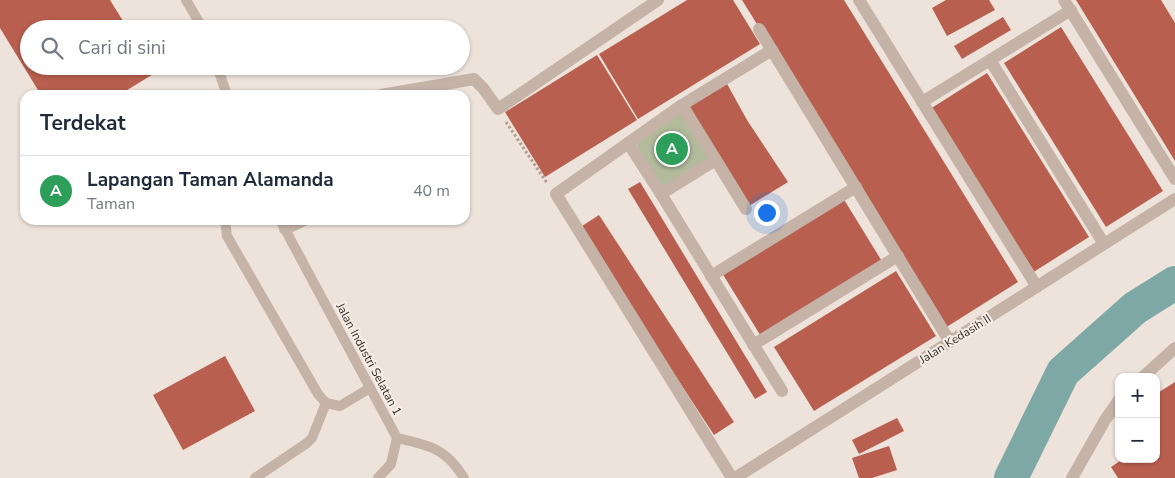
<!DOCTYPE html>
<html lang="id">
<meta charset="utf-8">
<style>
body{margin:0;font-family:"Nunito Sans",sans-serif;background:#f2f2f3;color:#1f2937}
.controls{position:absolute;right:15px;bottom:15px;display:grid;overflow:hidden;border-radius:10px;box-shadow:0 1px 4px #0004}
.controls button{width:45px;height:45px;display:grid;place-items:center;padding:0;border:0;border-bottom:1px solid #e0e1e3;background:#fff;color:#1f2937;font:25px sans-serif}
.you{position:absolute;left:766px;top:212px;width:18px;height:18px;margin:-12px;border:4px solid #fff;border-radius:50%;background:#1a73e8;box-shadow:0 0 0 8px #1a73e833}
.badge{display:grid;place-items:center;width:32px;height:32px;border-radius:50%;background:#d93025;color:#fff;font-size:16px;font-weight:700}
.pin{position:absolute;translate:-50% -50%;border:2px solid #fff;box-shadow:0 1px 5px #0006}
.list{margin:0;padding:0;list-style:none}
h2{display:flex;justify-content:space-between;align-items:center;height:65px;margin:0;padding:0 20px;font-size:21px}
h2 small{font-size:16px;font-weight:400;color:#747a83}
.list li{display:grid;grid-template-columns:32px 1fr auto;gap:15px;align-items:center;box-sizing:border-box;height:70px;padding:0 20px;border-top:1px solid #e0e1e3}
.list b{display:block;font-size:19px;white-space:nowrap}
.list p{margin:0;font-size:16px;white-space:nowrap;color:#747a83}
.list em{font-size:16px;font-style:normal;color:#747a83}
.icon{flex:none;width:28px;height:28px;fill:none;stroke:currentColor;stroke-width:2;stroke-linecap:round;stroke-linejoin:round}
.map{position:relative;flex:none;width:1175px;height:478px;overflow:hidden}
.search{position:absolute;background:#fff;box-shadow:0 1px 4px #0004;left:20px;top:20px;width:450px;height:55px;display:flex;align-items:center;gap:12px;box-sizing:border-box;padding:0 18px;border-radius:28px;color:#747a83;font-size:19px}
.panel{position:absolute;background:#fff;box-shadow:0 1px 4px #0004;left:20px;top:90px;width:450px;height:135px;border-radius:15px}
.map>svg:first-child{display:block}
</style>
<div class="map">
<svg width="1175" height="478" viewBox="0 0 1175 478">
<rect width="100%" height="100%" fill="#eee3db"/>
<path fill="#b4bb9c" d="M 681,109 L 711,159 L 662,189 L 633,139 Z"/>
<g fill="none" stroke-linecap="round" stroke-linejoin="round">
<path stroke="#7da8a6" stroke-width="34" d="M 1011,478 L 1063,372 L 1135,308 L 1175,283"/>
</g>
<g fill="#b85f4f">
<path d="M 0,0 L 110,0 L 128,29 L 29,29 L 29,66 L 151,66 L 155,73 L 119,95 L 41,95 L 0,28 Z"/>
<path d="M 687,0 L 733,0 L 760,44 L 638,119 L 599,54 Z"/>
<path d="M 742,0 L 844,0 L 1018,282 L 945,328 Z"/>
<path d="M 946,0 L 989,0 L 995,10 L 947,36 L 932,8 Z"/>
<path d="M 1076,0 L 1161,0 L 1175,23 L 1175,161 Z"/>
<path d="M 1003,17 L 1011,30 L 962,59 L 954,46 Z"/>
<path d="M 1061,27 L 1163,191 L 1106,227 L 1004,63 Z"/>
<path d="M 597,55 L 637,120 L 545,177 L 505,112 Z"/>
<path d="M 987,73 L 1089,237 L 1032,273 L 930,109 Z"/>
<path d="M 726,82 L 747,120 L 788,182 L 749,206 L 687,105 Z"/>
<path d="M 640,182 L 767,392 L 755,399 L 628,189 Z"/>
<path d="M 843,198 L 883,263 L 762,338 L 722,273 Z"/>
<path d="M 599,215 L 734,422 L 714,435 L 579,228 Z"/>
<path d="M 896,271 L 936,336 L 814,411 L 774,347 Z"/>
<path d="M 225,356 L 255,411 L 183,450 L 153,395 Z"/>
<path d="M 1175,382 L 1175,478 L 1118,478 L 1111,467 L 1123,459 L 1156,459 L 1156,394 Z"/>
<path d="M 897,418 L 904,431 L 859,454 L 852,440 Z"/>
<path d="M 889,446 L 897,470 L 872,478 L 859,478 L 852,458 Z"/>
</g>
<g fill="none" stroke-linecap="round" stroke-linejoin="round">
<path stroke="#b09d92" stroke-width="3" stroke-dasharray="2.5 2.5" stroke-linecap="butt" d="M 506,122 L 547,183"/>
<g stroke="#c5b3a8" stroke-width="10">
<path d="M 186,0 L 203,29"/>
<path d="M 217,66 L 227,95"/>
<path d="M 225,220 L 227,236 L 318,394 L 326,403 L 340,406 L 370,388"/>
<path d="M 280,220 L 397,438 C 429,445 446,448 464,478"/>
<path d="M 255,478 L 307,443 L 312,438 L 326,403"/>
<path d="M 378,478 L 391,464 L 397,438"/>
</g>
<g stroke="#c5b3a8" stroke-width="12">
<path d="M 859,0 L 1037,287"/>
<path d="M 1064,0 L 1175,179"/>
<path d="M 759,29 L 950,342"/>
<path d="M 990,60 L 1104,244"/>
<path d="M 381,95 L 474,79 L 483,88 L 498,109 L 658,0"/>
<path d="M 922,102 L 1071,10"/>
<path d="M 682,105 L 746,209"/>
<path d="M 628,143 L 661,194 L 782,391"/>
<path d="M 661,194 L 716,160"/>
<path d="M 285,229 L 304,220"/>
<path d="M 711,276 L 856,187"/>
<path d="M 753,345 L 898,256"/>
<path d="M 732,478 L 556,194 L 682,105 L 772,50"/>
<path d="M 735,478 L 1175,199"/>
</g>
<g stroke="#c5b3a8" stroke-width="12">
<path d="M 1143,377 L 1175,348"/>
<path d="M 1072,478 L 1105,420 L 1119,400"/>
</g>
</g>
<g text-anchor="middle" stroke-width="4" stroke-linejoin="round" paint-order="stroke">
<g font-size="12" fill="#332a27" stroke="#f7eee6">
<text transform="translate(955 339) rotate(-32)" y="4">Jalan Kedasih II</text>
<text transform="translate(369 359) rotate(62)" y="4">Jalan Industri Selatan 1</text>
</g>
</g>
</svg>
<div class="controls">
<button>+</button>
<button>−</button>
</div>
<div class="you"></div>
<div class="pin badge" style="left:672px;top:149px;background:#2e9e5b">A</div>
<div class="search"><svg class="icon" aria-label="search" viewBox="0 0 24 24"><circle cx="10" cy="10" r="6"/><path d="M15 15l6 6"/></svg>Cari di sini</div>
<section class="panel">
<h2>Terdekat<small></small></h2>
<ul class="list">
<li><span class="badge" style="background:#2e9e5b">A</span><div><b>Lapangan Taman Alamanda</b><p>Taman</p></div><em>40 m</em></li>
</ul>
</section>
</div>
